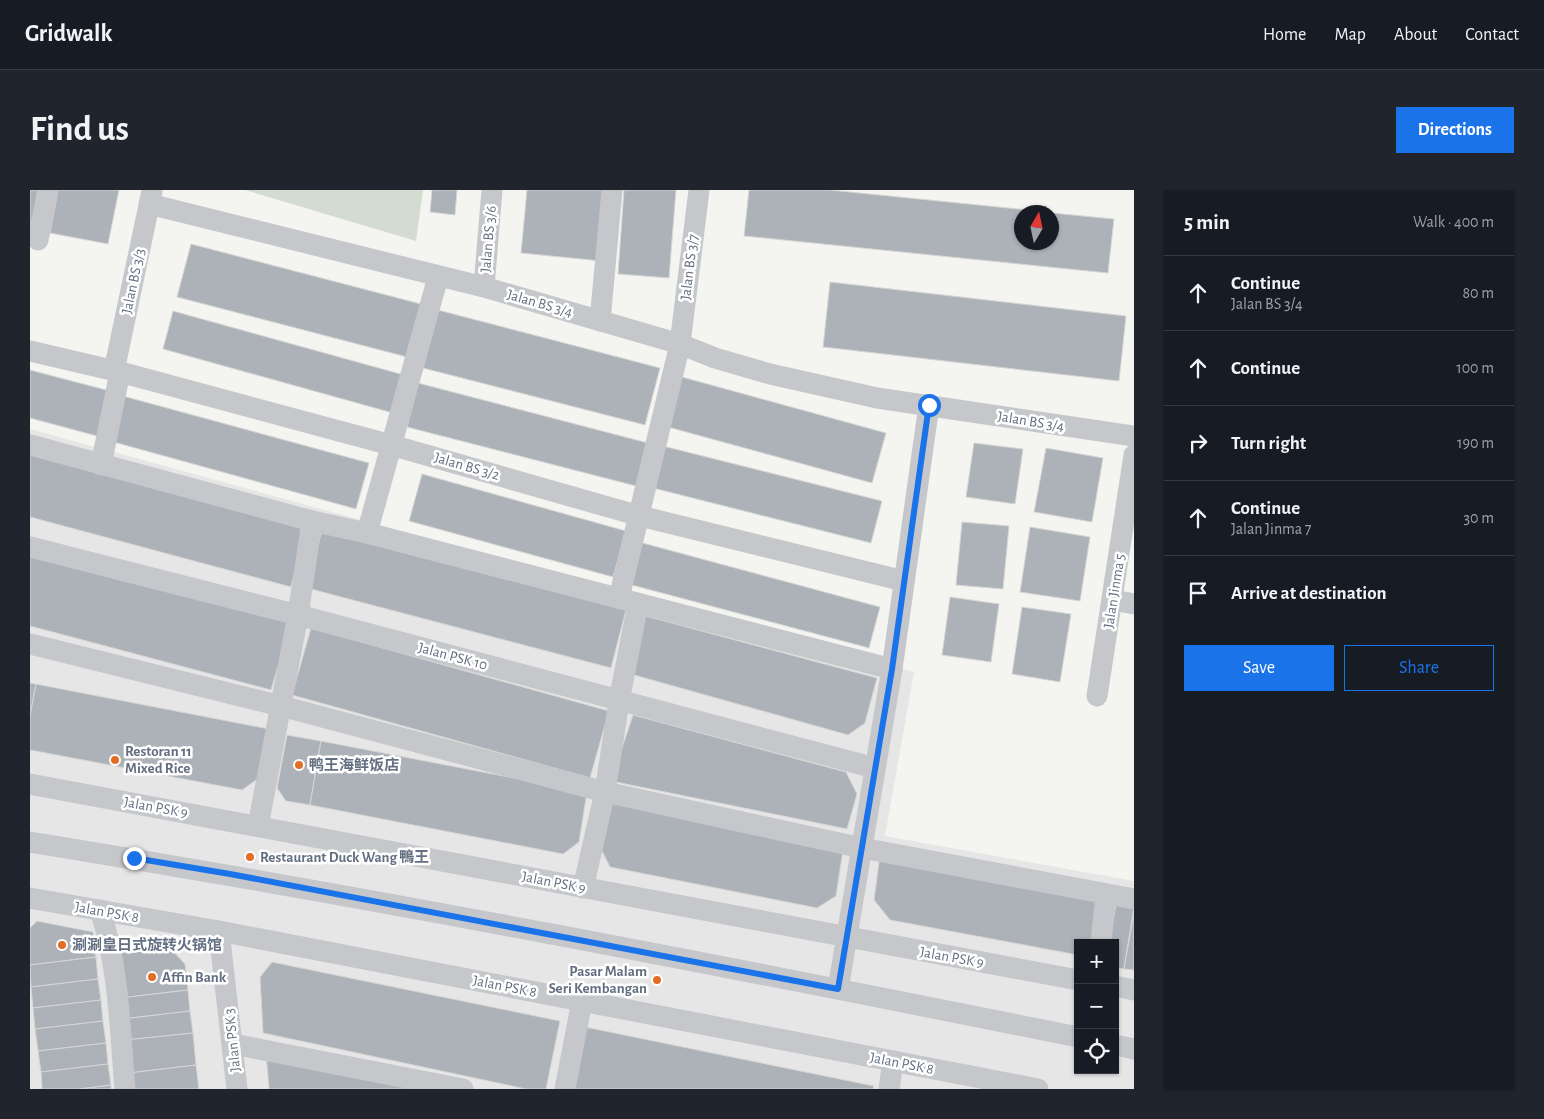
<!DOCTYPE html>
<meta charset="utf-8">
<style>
body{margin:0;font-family:"Alegreya Sans","Noto Sans SC",sans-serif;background:#20242c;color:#f1f3f6}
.controls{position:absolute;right:15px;bottom:15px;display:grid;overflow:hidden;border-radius:0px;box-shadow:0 1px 4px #0004}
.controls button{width:45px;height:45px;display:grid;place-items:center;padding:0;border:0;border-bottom:1px solid #363941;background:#171b24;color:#f1f3f6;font:25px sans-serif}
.compass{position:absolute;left:984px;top:15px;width:45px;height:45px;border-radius:50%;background:#171b24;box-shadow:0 1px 4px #0004;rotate:9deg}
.stop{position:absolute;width:15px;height:15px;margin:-11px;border:4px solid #1a73e8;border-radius:50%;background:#fff}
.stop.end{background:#1a73e8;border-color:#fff;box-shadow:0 1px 5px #0008}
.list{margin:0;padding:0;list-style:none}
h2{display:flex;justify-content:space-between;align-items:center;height:65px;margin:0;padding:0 20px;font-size:21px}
h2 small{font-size:16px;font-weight:400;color:#9ea1a6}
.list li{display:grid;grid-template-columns:32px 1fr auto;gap:15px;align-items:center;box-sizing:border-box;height:75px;padding:0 20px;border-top:1px solid #363941}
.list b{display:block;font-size:19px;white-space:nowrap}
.list p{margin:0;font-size:16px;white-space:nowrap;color:#9ea1a6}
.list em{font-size:16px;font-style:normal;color:#9ea1a6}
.actions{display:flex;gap:10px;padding:15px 20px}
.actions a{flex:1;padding:11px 0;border:1px solid #1a73e8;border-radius:0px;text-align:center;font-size:18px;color:#1a73e8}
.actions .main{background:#1a73e8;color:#fff}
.icon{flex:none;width:28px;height:28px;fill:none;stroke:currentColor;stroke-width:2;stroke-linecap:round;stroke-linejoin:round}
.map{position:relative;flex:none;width:1104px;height:899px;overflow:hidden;border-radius:0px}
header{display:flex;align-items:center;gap:30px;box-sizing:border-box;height:70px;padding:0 25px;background:#171b24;border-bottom:1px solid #363941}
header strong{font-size:24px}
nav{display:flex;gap:28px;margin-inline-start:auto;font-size:18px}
.intro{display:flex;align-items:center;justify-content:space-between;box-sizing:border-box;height:120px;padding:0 30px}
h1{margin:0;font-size:35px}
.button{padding:12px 22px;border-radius:0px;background:#1a73e8;color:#fff;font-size:18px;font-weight:700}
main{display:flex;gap:30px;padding:0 30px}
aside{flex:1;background:#171b24;border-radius:0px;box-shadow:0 1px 4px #0004}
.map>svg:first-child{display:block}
</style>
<header>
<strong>Gridwalk</strong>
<nav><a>Home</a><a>Map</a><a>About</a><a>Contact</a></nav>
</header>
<div class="intro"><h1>Find us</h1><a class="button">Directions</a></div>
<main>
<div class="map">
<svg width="1104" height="899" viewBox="0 0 1104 899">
<rect width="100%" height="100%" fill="#f4f5f1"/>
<path fill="#e5e6e5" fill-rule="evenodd" d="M 0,239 L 884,482 L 855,646 L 1104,691 L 1104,899 L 0,899 ZM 1048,753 L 1085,753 L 1085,880 L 1048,880 Z"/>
<path fill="#d4dcd2" d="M 215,0 L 393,0 L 386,51 Z"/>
<g fill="#adb2b9" stroke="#d6d6d4">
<path d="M 0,0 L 11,0 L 0,40 Z"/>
<path d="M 28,0 L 89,0 L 78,54 L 20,43 Z"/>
<path d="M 402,0 L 427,0 L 425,25 L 400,22 Z"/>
<path d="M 497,0 L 578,0 L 571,71 L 491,63 Z"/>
<path d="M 594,0 L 646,0 L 639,88 L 588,84 Z"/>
<path d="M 719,0 L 800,0 L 1018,22 L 992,22 L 992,52 L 1022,52 L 1022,23 L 1084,29 L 1078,83 L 714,46 Z"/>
<path d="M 161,54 L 391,114 L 377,167 L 147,107 Z"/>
<path d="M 800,92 L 1096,126 L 1089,191 L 793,157 Z"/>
<path d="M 408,120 L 630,178 L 615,235 L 393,178 Z"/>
<path d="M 143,121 L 374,185 L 363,223 L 133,159 Z"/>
<path d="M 0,180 L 80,201 L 67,246 L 0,228 Z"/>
<path d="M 652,187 L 856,243 L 842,293 L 638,237 Z"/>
<path d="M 388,193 L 618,253 L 606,296 L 377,237 Z"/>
<path d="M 93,206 L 339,273 L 326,319 L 80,251 Z"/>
<path d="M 944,253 L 993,259 L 985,314 L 936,307 Z"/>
<path d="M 633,256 L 852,311 L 841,353 L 623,298 Z"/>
<path d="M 1016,258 L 1073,268 L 1062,332 L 1004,322 Z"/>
<path d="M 0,260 L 276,334 L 261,397 L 0,327 Z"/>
<path d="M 392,284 L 596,341 L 583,387 L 379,331 Z"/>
<path d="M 932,332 L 979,336 L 973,399 L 926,395 Z"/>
<path d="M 1000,337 L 1060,347 L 1050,411 L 990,402 Z"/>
<path d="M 292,340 L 596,420 L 581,478 L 277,398 Z"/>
<path d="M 609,352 L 850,417 L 839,458 L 598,394 Z"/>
<path d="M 0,362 L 261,433 L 241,500 L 0,436 Z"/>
<path d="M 920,407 L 969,414 L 961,472 L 912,465 Z"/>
<path d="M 992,417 L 1041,424 L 1030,492 L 982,484 Z"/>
<path d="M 612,425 L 847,488 L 835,533 L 818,545 L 597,483 Z"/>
<path d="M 281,438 L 579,521 L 560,588 L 262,505 Z"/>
<path d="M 0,493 L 6,494 L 0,526 Z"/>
<path d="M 6,494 L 239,539 L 229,588 L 212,600 L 0,560 L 0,526 Z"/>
<path d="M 603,525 L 816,582 L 827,604 L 817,639 L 581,591 Z"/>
<path d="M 257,545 L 291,551 L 280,615 L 256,611 L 247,598 Z"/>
<path d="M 291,551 L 557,602 L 549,652 L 533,664 L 280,615 Z"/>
<path d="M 581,610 L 814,654 L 806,706 L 787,718 L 580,677 L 571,659 Z"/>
<path d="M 850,665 L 1070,706 L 1063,753 L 1048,753 L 1048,765 L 860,730 L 844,710 Z"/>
<path d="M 1086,714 L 1104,717 L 1094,779 L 1085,777 L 1085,753 L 1079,753 Z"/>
<path d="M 1104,722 L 1104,780 L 1094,779 Z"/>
<path d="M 7,731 L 63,742 L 66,767 L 0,775 L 0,738 Z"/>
<path d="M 83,746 L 139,757 L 155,774 L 158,800 L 90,808 Z"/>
<path d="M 66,767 L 68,789 L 1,797 L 0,775 Z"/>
<path d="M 242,772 L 530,831 L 516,899 L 496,899 L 233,843 L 230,787 Z"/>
<path d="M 68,789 L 71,810 L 3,818 L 1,797 Z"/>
<path d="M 158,800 L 160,821 L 93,829 L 90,808 Z"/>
<path d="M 71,810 L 73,831 L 5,839 L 3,818 Z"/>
<path d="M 160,821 L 163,843 L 95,850 L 93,829 Z"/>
<path d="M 73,831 L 76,853 L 8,861 L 5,839 Z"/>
<path d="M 555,837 L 844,896 L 843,899 L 543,899 Z"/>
<path d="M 163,843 L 166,875 L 99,883 L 95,850 Z"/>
<path d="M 76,853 L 78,874 L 11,882 L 8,861 Z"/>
<path d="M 236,863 L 406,899 L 239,899 Z"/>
<path d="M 78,874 L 81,895 L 50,899 L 12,899 L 11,882 Z"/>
<path d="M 166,875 L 169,899 L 101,899 L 99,883 Z"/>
<path d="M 81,895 L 81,899 L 50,899 Z"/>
</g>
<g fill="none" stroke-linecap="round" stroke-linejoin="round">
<g stroke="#c5c7cb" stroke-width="21">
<path d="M 119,14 L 454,97 L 650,154 L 685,168 L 740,184 L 847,208 L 1104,246"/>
<path d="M 8,50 L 18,0"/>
<path d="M 454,97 L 462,0"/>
<path d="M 570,131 L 582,0"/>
<path d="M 0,161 L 90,182 L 361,255 L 610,326 L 874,391"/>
<path d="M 84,181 L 122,1"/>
<path d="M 0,255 L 282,331 L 337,343 L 862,479"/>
<path d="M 71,275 L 90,182"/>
<path d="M 337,343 L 408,87"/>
<path d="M 0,357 L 268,425 L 845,578"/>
<path d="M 589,408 L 650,154 L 669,0"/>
<path d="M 1083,410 L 1104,414"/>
<path d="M 0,454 L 251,516 L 575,602 L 832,658 L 1104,709"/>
<path d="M 1067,506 L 1104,265"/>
<path d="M 0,594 L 1048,790"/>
<path d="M 228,636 L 268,425 L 282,331"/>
<path d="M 0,652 C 351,709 699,777 1048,847"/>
<path d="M 553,698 L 575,602 L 589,511 L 608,414"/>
<path d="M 0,708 L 189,741 L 1008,899"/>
<path d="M 70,720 C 89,777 90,840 95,899"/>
<path d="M 189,741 L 207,899"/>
<path d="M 1071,753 L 1076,704"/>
<path d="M 1085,796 L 1104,800"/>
<path d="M 808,799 L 862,479 L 899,215"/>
<path d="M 203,854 L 433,899"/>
<path d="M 1085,855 L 1104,859"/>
<path d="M 535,899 L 552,811"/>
<path d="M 859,899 L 863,871"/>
</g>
</g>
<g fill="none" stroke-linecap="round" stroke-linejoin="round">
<path stroke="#1a73e8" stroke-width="6" d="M 104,668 L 200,684 L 808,799 L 862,479 L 899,215"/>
</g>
<g fill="#e26d24" stroke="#fff" stroke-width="2">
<circle cx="85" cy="570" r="5"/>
<circle cx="269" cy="575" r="5"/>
<circle cx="220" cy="667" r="5"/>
<circle cx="32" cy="755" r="5"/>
<circle cx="122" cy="787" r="5"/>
<circle cx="627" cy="790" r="5"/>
</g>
<g text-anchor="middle" stroke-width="5" stroke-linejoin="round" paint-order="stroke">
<g font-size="15" fill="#647082" stroke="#fff">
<text transform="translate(458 49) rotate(-85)" y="5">Jalan BS 3/6</text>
<text transform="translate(659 77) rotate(-83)" y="5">Jalan BS 3/7</text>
<text transform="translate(103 91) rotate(-78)" y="5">Jalan BS 3/3</text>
<text transform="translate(510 113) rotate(16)" y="5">Jalan BS 3/4</text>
<text transform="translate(1001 231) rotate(9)" y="5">Jalan BS 3/4</text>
<text transform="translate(437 276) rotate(16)" y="5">Jalan BS 3/2</text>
<text transform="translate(1084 401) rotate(-81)" y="5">Jalan Jinma 5</text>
<text transform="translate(423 466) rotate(15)" y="5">Jalan PSK 10</text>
<text transform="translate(126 617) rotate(10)" y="5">Jalan PSK 9</text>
<text transform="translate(524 692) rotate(11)" y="5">Jalan PSK 9</text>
<text transform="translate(77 722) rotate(10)" y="5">Jalan PSK 8</text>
<text transform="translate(922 767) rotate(10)" y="5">Jalan PSK 9</text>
<text transform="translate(475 796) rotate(11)" y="5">Jalan PSK 8</text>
<text transform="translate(202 850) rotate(-96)" y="5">Jalan PSK 3</text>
<text transform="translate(872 873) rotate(11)" y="5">Jalan PSK 8</text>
</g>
<g font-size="15" font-weight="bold" fill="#647082" stroke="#fff" text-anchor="start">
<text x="95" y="566">Restoran 11<tspan x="95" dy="17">Mixed Rice</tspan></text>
<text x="279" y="580">鸭王海鲜饭店</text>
<text x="230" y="672">Restaurant Duck Wang 鴨王</text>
<text x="42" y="760">涮涮皇日式旋转火锅馆</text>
<text x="617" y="786" text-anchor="end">Pasar Malam<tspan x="617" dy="17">Seri Kembangan</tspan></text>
<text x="132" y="792">Affin Bank</text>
</g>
</g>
</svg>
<div class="controls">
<button>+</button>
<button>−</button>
<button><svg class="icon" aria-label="locate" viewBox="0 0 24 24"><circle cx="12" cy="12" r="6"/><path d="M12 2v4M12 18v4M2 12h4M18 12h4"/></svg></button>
</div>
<svg class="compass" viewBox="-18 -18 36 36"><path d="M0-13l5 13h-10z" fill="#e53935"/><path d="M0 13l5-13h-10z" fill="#9ea1a6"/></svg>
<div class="stop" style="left:899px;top:215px"></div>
<div class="stop end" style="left:104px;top:668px"></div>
</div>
<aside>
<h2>5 min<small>Walk · 400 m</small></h2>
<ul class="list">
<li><svg class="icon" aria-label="ahead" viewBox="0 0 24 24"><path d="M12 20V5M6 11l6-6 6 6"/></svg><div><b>Continue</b><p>Jalan BS 3/4</p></div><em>80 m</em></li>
<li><svg class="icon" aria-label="ahead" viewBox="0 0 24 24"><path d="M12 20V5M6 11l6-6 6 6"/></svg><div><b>Continue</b></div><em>100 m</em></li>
<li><svg class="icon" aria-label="right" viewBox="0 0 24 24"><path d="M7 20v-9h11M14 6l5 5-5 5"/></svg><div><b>Turn right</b></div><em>190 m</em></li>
<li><svg class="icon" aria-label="ahead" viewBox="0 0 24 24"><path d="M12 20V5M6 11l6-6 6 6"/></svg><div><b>Continue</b><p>Jalan Jinma 7</p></div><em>30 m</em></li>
<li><svg class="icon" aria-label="arrive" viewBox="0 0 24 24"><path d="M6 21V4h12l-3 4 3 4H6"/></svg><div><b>Arrive at destination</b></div></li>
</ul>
<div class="actions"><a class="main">Save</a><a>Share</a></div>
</aside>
</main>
